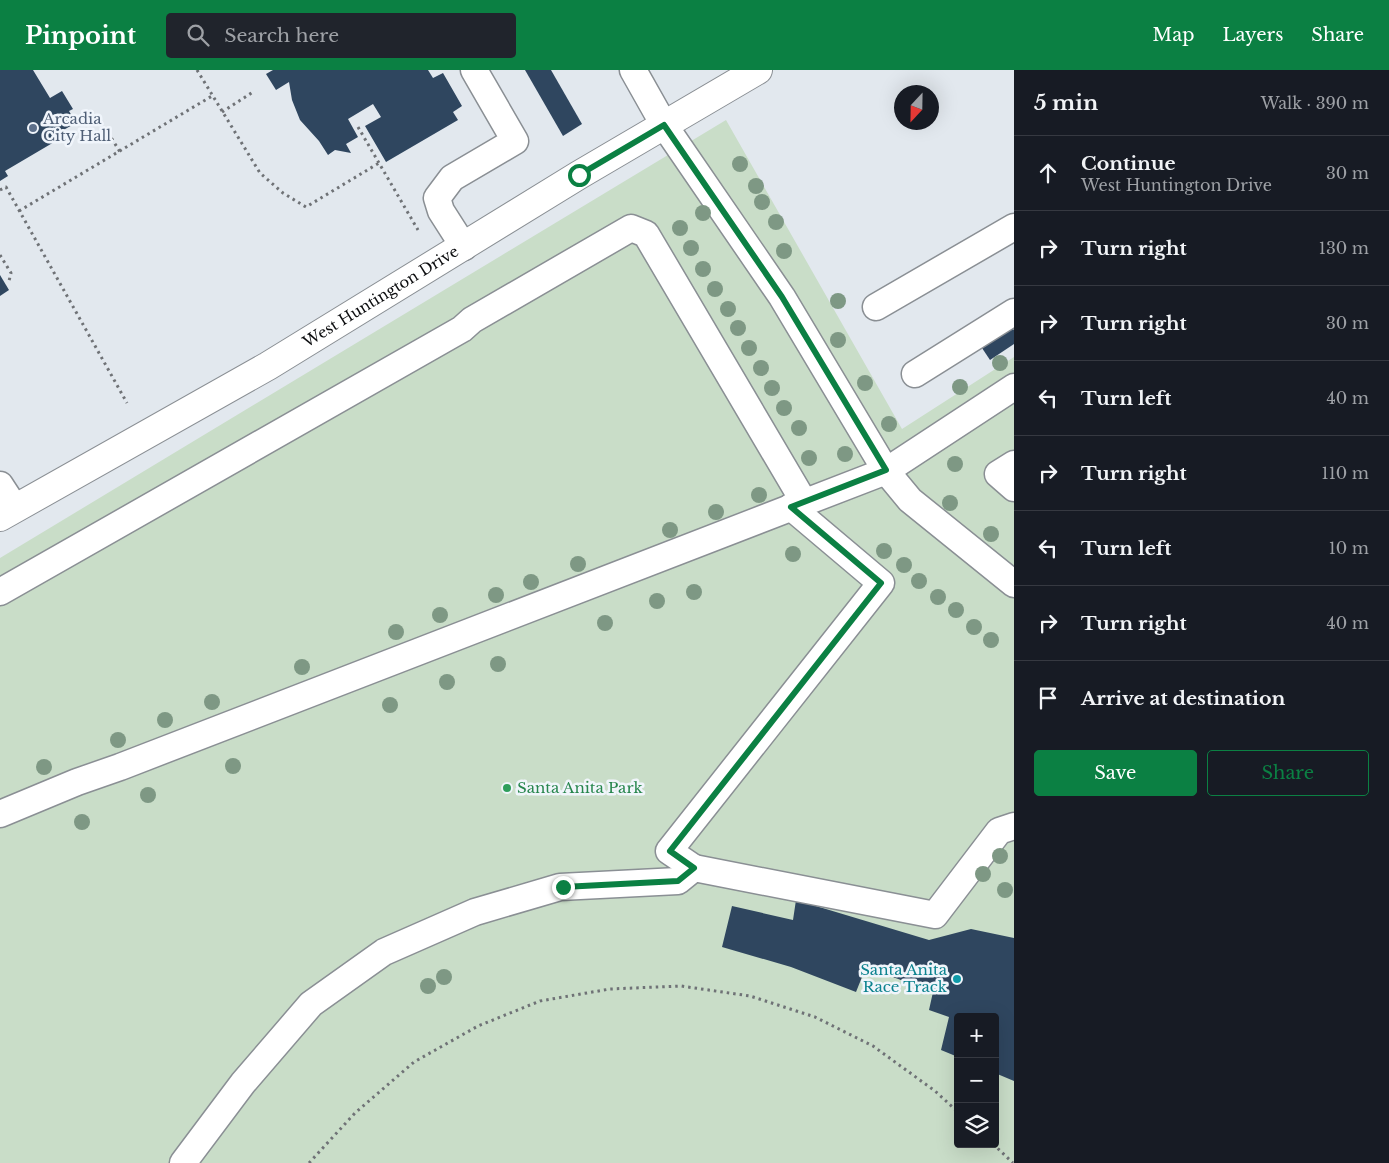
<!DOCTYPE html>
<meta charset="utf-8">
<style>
body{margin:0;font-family:"Libre Baskerville",serif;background:#20242c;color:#f1f3f6}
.controls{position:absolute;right:15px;bottom:15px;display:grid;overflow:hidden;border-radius:5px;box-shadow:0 5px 20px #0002}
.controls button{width:45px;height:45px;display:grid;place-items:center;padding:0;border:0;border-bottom:1px solid #363941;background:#171b24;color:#f1f3f6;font:25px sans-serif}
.compass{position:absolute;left:894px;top:15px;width:45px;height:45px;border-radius:50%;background:#171b24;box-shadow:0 5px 20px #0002;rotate:202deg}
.stop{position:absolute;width:15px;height:15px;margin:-11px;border:4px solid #0b8043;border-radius:50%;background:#fff}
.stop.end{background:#0b8043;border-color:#fff;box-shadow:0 1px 5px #0008}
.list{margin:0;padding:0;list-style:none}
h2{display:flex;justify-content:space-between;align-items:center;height:65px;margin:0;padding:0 20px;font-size:21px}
h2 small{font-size:16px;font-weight:400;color:#9ea1a6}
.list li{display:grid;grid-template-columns:32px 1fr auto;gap:15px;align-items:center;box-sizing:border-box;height:75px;padding:0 20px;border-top:1px solid #363941}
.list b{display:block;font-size:19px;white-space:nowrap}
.list p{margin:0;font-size:16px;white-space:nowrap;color:#9ea1a6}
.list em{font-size:16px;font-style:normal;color:#9ea1a6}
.actions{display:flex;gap:10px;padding:15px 20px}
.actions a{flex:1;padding:11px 0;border:1px solid #0b8043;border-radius:5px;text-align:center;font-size:18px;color:#0b8043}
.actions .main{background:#0b8043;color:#fff}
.icon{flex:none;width:28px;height:28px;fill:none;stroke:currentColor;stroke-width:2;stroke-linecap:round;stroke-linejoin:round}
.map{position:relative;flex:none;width:1014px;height:1093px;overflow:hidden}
header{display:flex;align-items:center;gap:30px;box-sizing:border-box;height:70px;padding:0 25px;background:#0b8043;color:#fff}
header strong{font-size:24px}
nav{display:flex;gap:28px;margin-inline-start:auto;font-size:18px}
.search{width:350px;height:45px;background:#20242c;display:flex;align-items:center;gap:12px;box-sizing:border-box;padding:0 18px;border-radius:5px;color:#9ea1a6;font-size:19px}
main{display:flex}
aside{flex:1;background:#171b24}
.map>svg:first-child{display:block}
</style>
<header>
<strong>Pinpoint</strong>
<div class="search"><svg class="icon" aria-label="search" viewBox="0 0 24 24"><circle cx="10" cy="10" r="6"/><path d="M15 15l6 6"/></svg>Search here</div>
<nav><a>Map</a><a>Layers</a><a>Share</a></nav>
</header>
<main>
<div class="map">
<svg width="1014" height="1093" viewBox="0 0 1014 1093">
<rect width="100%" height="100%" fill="#e2e8ee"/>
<path fill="#c9ddc8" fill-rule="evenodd" d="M 726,50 L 902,359 L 1014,287 L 1014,1093 L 0,1093 L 0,488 ZM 958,947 L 995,947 L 995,1074 L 958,1074 Z"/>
<g fill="#2f465f">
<path d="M 0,0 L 33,0 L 50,28 L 62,21 L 73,39 L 69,41 L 76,53 L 58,63 L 61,68 L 5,101 L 8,106 L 0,111 Z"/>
<path d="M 273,0 L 428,0 L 433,8 L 443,3 L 462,36 L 453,42 L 458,50 L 386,92 L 365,56 L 381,47 L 373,34 L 348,49 L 358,67 L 346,74 L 351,83 L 335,80 L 328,85 L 319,71 L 300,50 L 292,30 L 289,12 L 276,20 L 266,4 Z"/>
<path d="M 525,0 L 551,0 L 582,54 L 563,66 Z"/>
<path d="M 0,205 L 9,220 L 0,226 Z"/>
<path d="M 1011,257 L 1014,260 L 1014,274 L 990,290 L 982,278 Z"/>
<path d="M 796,830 L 929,870 L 971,859 L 1014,868 L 1014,1011 L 995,1003 L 995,947 L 958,947 L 958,987 L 941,980 L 949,947 L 929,940 L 933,922 L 866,897 L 856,922 L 791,897 L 722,877 L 732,836 L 793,850 Z"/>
</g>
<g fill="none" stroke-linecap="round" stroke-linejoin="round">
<defs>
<g id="minor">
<path d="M 633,0 L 664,55 L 782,227 L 886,401 L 910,430 L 1014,514"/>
<path d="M 464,177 L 441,141 L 437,128 L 452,108 L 515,71 L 474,0"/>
<path d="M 876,237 L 1014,157"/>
<path d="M 915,304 L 1014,242"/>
<path d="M 1014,394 L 998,404 L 1014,418"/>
<path d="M 0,415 L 15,438"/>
<path d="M 0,522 L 462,259 L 472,250 L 631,158 L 646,164 L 804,432"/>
<path d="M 0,744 L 77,712 L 120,697 L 886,401 L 1014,317"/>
<path d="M 694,798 L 669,781 L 881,513 L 791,437"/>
<path d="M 183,1093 L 243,1013 L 311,934 L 384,882 L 475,842 L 560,817 L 678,811 L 694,798 L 935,845 L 999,761 L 1014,756"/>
</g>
<g id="major">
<path id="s1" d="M 0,447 L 268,296 L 579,105 L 758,0"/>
</g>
</defs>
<use href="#minor" stroke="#8a8f94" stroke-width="29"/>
<use href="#major" stroke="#8a8f94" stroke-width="30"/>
<g stroke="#6f7276" stroke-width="3" stroke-dasharray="2.5 4" stroke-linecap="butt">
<path d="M 197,0 L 260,103 L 283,123 L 306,137 L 379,93"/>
<path d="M 222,42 L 253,22"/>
<path d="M 98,46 L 120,82"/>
<path d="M 358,57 L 418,160"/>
<path d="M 0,120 L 6,117 L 127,333"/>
<path d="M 19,141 L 212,26"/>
<path d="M 0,185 L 11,203 L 9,211"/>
<path d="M 993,1074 L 1013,1093"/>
<path d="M 309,1093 L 355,1043 L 414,992 L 478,956 L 540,931 L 610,919 L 681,916 L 750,926 L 815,947 L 873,976 L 935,1021 L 958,1042"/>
</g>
<use href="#minor" stroke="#fff" stroke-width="26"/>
<use href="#major" stroke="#fff" stroke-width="28"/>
</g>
<g fill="#7e9884">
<circle cx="740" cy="94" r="8"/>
<circle cx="756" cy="116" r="8"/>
<circle cx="762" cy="132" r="8"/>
<circle cx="703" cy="143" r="8"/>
<circle cx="776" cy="152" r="8"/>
<circle cx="680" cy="158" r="8"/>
<circle cx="691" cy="178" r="8"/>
<circle cx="784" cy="181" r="8"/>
<circle cx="703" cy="199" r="8"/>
<circle cx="715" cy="219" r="8"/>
<circle cx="838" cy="231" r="8"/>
<circle cx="728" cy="239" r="8"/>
<circle cx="738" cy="258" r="8"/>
<circle cx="838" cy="270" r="8"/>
<circle cx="749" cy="278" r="8"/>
<circle cx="1000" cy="293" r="8"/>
<circle cx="761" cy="298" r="8"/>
<circle cx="865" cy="313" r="8"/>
<circle cx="960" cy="317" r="8"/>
<circle cx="772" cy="318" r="8"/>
<circle cx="784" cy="338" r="8"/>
<circle cx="889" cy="354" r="8"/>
<circle cx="799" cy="358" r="8"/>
<circle cx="845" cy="384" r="8"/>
<circle cx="809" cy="388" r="8"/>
<circle cx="955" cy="394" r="8"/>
<circle cx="759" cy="425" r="8"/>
<circle cx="950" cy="433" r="8"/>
<circle cx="716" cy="442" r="8"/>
<circle cx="670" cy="460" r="8"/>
<circle cx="991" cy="464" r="8"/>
<circle cx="884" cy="481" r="8"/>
<circle cx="793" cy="484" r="8"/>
<circle cx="578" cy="494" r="8"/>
<circle cx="904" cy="495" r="8"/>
<circle cx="919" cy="511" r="8"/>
<circle cx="531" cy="512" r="8"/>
<circle cx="694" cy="522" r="8"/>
<circle cx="496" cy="525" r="8"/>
<circle cx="938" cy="527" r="8"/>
<circle cx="657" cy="531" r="8"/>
<circle cx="956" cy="540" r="8"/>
<circle cx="440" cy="545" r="8"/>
<circle cx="605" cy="553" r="8"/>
<circle cx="974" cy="557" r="8"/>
<circle cx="396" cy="562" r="8"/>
<circle cx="991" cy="570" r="8"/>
<circle cx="498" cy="594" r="8"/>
<circle cx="302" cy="597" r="8"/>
<circle cx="447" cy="612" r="8"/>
<circle cx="212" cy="632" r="8"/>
<circle cx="390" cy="635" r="8"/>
<circle cx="165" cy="650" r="8"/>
<circle cx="118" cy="670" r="8"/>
<circle cx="233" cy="696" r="8"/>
<circle cx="44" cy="697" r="8"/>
<circle cx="148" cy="725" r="8"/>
<circle cx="82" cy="752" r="8"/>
<circle cx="1000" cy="786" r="8"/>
<circle cx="983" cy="804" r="8"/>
<circle cx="1005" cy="820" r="8"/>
<circle cx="444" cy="907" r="8"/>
<circle cx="428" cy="916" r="8"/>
</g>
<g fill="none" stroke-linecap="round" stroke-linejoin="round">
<path stroke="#0b8043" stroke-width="6" d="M 563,817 L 678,811 L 694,798 L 670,781 L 881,513 L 791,437 L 886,400 L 782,227 L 664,55 L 579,105"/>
</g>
<circle fill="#5c6f8a" stroke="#f0f5fb" stroke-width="2" cx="33" cy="58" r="5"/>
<circle fill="#2e9e5b" stroke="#f0f5fb" stroke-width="2" cx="507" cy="718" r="5"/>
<circle fill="#0f9aa8" stroke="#f0f5fb" stroke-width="2" cx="957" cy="909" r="5"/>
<g text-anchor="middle" stroke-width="5" stroke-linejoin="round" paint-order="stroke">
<g font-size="15" fill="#4e5e75" stroke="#f0f5fb" text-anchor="start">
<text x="43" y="54">Arcadia<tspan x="43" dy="17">City Hall</tspan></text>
</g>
<g font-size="15" fill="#0c0d0f" stroke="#f0f5fb">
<text dy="5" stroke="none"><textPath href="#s1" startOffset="440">West Huntington Drive</textPath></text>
</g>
<g font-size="15" fill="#27864d" stroke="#f0f5fb" text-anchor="start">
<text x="517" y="723">Santa Anita Park</text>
</g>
<g font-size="15" fill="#0d838f" stroke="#f0f5fb" text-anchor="end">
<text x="947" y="905">Santa Anita<tspan x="947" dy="17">Race Track</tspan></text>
</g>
</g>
</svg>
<div class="controls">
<button>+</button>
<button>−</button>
<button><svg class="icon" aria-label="layers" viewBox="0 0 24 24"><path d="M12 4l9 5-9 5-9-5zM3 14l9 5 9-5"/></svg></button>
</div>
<svg class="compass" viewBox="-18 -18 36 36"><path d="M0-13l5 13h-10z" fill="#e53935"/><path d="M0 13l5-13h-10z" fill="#9ea1a6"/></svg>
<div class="stop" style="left:579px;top:105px"></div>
<div class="stop end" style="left:563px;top:817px"></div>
</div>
<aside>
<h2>5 min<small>Walk · 390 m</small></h2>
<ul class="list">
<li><svg class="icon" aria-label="ahead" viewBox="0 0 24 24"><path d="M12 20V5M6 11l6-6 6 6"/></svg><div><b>Continue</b><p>West Huntington Drive</p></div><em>30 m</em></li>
<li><svg class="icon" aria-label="right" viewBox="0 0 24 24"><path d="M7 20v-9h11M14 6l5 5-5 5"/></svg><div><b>Turn right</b></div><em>130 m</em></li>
<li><svg class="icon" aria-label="right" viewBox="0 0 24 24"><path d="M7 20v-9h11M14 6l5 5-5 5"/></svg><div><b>Turn right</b></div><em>30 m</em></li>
<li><svg class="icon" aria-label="left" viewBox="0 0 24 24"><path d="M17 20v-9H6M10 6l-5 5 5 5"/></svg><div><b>Turn left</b></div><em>40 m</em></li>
<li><svg class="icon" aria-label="right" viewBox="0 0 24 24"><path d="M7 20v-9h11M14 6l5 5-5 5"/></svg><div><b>Turn right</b></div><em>110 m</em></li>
<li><svg class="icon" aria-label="left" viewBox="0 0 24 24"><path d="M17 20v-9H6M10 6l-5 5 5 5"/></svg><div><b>Turn left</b></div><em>10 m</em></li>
<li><svg class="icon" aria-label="right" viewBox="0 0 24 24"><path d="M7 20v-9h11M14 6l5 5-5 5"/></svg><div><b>Turn right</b></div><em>40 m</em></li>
<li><svg class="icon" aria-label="arrive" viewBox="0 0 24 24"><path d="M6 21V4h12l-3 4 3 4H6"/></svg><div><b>Arrive at destination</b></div></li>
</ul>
<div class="actions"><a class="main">Save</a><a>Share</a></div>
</aside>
</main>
